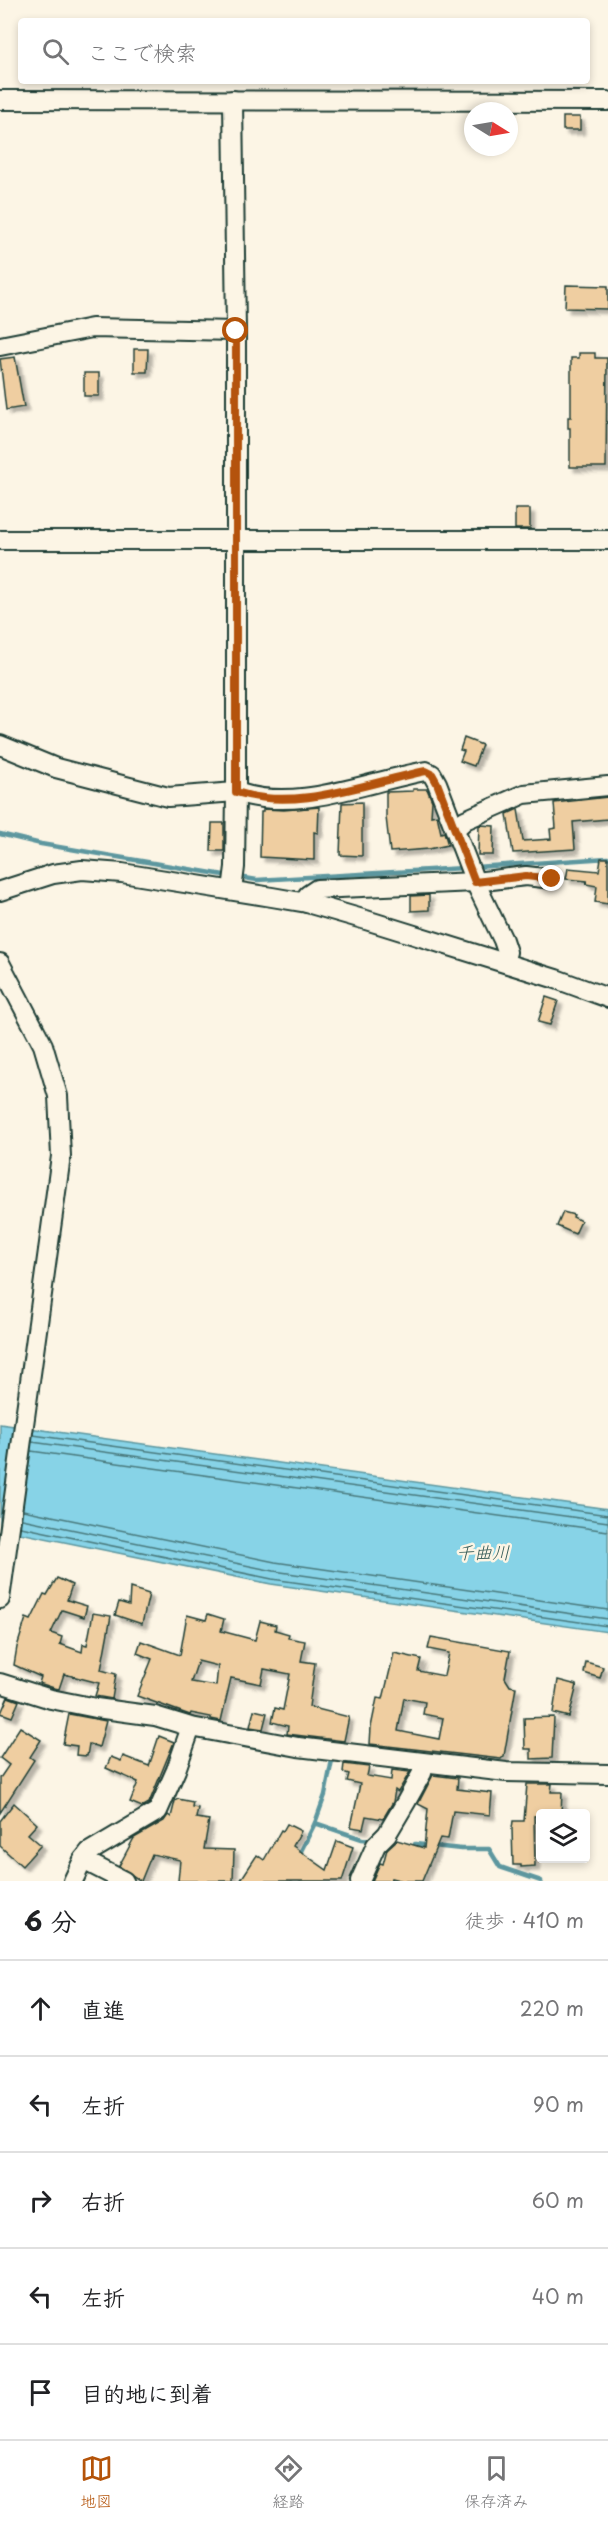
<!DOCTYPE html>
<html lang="ja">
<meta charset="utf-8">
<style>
body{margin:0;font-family:"Playpen Sans","Klee One",sans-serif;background:#f2f2f2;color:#202124}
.controls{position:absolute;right:18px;bottom:18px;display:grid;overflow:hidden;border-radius:6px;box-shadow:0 3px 9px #0003}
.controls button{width:54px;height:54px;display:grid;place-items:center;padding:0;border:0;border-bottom:2px solid #e0e0e0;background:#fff;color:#202124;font:30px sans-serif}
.compass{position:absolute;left:464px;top:102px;width:54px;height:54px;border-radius:50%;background:#fff;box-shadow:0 3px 9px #0003;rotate:101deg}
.stop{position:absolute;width:18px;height:18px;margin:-14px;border:4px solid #b45309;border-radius:50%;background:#fff}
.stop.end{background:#b45309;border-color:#fff;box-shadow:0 2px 6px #0008}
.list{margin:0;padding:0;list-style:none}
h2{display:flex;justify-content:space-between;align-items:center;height:78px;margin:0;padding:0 24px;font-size:26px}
h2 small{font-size:20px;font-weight:400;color:#757577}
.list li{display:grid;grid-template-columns:39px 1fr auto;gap:18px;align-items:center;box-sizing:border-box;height:96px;padding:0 24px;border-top:2px solid #e0e0e0}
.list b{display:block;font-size:22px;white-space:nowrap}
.list em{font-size:20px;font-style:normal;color:#757577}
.icon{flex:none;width:33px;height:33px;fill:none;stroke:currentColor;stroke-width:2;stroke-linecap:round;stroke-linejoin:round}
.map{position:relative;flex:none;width:608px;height:1881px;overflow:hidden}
.search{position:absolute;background:#fff;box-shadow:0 3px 9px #0003;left:18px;right:18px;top:18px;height:66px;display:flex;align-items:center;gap:15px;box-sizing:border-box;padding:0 21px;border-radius:6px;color:#757577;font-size:22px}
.sheet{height:558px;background:#fff}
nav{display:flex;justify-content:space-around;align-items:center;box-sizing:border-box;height:84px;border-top:2px solid #e0e0e0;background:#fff;font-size:16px;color:#757577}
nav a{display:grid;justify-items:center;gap:3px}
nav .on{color:#b45309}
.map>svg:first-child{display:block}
</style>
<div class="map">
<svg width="608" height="1881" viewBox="0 0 608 1881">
<defs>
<filter id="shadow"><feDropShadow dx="4.5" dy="4.5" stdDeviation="1.5" flood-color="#0004"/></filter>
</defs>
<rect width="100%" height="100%" fill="#fcf5e5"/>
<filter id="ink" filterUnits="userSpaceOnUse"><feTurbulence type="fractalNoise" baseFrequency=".0167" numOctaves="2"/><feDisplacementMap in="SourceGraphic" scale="12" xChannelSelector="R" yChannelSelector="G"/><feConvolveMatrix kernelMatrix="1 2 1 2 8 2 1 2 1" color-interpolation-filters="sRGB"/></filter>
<g filter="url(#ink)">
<path fill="#87d3e7" stroke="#5d979f" stroke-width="1.5" d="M 0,1424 L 608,1509 L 608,1632 L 271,1584 L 0,1529 Z"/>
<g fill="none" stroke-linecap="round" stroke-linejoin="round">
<g stroke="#49797c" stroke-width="1.5">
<path d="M 33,1435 L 608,1515"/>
<path d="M 32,1442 L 608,1522"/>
<path d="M 31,1451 L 608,1531"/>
<path d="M 23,1510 L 275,1562 L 608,1610"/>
<path d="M 22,1519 L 274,1571 L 608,1619"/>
<path d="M 21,1527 L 272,1579 L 608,1626"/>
</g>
<g stroke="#5d979f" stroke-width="4.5">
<path d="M 0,834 L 41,844 L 230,876"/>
<path d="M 475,867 L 608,858"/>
<path d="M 239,877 L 257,880 L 464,868"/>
<path d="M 332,1760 L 325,1795 L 315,1823 L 362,1839 L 373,1840"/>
<path d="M 415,1844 L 461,1849 L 489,1849 L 500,1867 L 541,1881"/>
<path d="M 299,1855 L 315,1823"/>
</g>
</g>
<g fill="#efcea1" stroke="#1f3d34" stroke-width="1.5" fill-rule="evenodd" filter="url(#shadow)">
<rect x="563" y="117" width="17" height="13"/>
<path d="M 566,285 L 608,286 L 608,309 L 565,308 Z"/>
<path d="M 134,349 L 148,349 L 147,372 L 134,372 Z"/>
<path d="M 579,353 L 595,353 L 595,358 L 607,358 L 606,467 L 570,467 L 570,428 L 568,428 L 568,417 L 571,417 L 571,358 L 579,358 Z"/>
<path d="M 15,357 L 24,407 L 6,410 L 0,359 Z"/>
<rect x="84" y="373" width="15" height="23"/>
<rect x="515" y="509" width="15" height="20"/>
<path d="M 464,738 L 482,745 L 474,766 L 460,761 L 464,751 L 460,750 Z"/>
<path d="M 413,789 L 427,789 L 432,801 L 431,816 L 437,815 L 441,833 L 444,832 L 448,845 L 429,849 L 390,852 L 386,817 L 386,792 L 413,791 Z"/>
<path d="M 608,797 L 608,819 L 573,822 L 575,849 L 513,853 L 507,814 L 518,809 L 523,841 L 551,839 L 550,829 L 556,828 L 554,803 Z"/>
<path d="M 362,802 L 362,856 L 340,855 L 342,803 Z"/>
<path d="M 319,807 L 318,833 L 314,832 L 314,860 L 260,857 L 261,812 L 263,812 L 263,809 L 284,810 Z"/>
<path d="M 212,823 L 224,823 L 224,851 L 211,851 Z"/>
<path d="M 481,825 L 494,826 L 493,855 L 478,855 L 479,826 Z"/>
<path d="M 601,858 L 608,858 L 608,904 L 595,902 L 597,886 L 586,884 L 587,881 L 566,879 L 568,868 L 599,871 Z"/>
<path d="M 429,895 L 429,910 L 411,911 L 411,896 Z"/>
<path d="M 546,997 L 558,1001 L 550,1025 L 538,1022 Z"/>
<path d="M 563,1212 L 574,1215 L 573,1217 L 581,1221 L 575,1234 L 557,1226 Z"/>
<path d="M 57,1578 L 72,1585 L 67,1600 L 87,1606 L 84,1617 L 62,1610 L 51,1633 L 62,1637 L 60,1644 L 82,1652 L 83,1644 L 87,1645 L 93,1613 L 111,1616 L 101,1670 L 116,1674 L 112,1699 L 95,1696 L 99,1683 L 64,1674 L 59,1689 L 54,1688 L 39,1683 L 41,1677 L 14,1665 L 17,1647 L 26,1618 L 31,1620 L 44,1594 L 47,1595 Z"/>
<path d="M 130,1588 L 149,1594 L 142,1624 L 115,1615 L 119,1602 L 129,1605 Z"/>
<path d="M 208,1614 L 224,1619 L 221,1631 L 255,1640 L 260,1621 L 276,1625 L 275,1630 L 289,1634 L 288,1638 L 305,1641 L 301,1661 L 315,1663 L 309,1707 L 349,1717 L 344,1741 L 287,1734 L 288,1726 L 272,1722 L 275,1708 L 283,1710 L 290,1674 L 264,1669 L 261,1684 L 231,1678 L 221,1721 L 211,1719 L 211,1717 L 191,1713 L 190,1715 L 137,1696 L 152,1659 L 137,1653 L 141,1641 L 180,1655 L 187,1615 L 206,1620 ZM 198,1661 L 218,1666 L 216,1686 L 191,1682 Z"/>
<path d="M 431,1637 L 510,1651 L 505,1678 L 510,1686 L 516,1687 L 504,1756 L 501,1759 L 370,1744 L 371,1727 L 377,1698 L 383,1699 L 394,1653 L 421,1659 L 418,1671 L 444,1676 L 449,1653 L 428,1649 ZM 404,1698 L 425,1702 L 423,1714 L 443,1718 L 439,1739 L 398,1731 Z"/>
<path d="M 586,1662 L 603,1667 L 600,1678 L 584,1673 Z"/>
<path d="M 558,1680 L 577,1685 L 569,1717 L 553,1713 Z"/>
<path d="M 8,1697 L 19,1701 L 12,1717 L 1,1713 Z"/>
<path d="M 254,1710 L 267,1713 L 263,1729 L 250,1727 Z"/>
<path d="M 69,1714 L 106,1721 L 99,1747 L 89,1744 L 87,1756 L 76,1755 L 77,1746 L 63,1744 Z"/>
<path d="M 554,1717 L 552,1758 L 531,1759 L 531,1749 L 525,1749 L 524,1718 Z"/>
<path d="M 20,1727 L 41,1740 L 30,1757 L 34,1760 L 0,1813 L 0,1778 L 9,1765 L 0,1758 Z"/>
<path d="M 159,1736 L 174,1742 L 149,1803 L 142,1807 L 130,1802 L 138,1782 L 106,1768 L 111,1757 L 121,1761 L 123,1756 L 149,1766 Z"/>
<path d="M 344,1764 L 369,1767 L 367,1776 L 391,1780 L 392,1770 L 410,1772 L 398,1792 L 395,1790 L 393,1802 L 383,1819 L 366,1816 L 363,1829 L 351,1827 L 360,1784 L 347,1781 L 349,1774 L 343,1772 Z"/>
<path d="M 433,1775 L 458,1778 L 457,1789 L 492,1793 L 490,1815 L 453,1811 L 448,1839 L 440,1838 L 422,1881 L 403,1881 L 391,1878 L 390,1881 L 372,1881 L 380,1863 L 383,1864 L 387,1849 L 397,1840 L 424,1848 L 428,1809 L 418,1804 Z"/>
<path d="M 527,1784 L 552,1784 L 551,1792 L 562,1792 L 561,1814 L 534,1816 L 535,1866 L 521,1867 L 521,1865 L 513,1865 L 512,1829 L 513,1821 L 524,1821 Z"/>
<path d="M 178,1799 L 193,1802 L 192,1807 L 198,1808 L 196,1818 L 209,1820 L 204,1849 L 234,1850 L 233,1881 L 178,1881 L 180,1860 L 152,1854 L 141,1881 L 119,1866 L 134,1838 L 164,1821 L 168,1815 L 171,1817 L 175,1801 Z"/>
<path d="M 14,1803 L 37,1824 L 28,1834 L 41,1845 L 22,1866 L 0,1846 L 0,1821 Z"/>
<path d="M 287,1824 L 301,1831 L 293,1846 L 327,1870 L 337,1841 L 353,1847 L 342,1881 L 240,1881 L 257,1855 L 264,1860 L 281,1830 L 283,1831 Z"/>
</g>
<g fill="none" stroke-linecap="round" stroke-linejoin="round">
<defs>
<g id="minor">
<path d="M 0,100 L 608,101"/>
<path d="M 0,346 L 92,328 L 236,331"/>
<path d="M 0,540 L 608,540"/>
<path d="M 0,745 L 56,768 L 168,797 L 236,792 C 298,813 364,782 426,771 L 432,774 L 437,783 L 475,882 L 503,940 L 507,952 L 504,962"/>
<path d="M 455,829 L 465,820 L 524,794 L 608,786"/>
<path d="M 232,890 L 235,867 L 236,792 L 236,331 L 233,100"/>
<path d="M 0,891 L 53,874 L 82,870 L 122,873 L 272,897 L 307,903 L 366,920 L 556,979 L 608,998"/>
<path d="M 307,903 L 308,895 L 317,889 L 475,882 L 526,876 L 552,879"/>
<path d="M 0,963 L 43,1045 L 58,1096 L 61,1156 L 0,1599"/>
<path d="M 0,1683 L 51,1699 L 96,1708 L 155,1716 L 191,1727 L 298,1747 L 506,1772 L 608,1774"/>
<path d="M 83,1860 L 124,1881"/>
<path d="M 73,1881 L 83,1860 L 89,1852 L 158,1811 L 176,1770 L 191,1727"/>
<path d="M 360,1881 L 376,1845 L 387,1834 L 406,1802 L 422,1773 L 425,1763"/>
</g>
</defs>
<use href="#minor" stroke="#1f3d34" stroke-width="22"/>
<use href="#minor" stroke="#fcf5e5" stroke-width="18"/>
</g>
</g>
<g fill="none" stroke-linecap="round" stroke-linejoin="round" filter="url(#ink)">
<path stroke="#b45309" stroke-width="8" d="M 236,331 L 236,792 C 298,812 365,783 426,771 L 432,774 L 437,783 L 475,882 L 526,876 L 552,879"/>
</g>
<g text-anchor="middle" stroke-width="5" stroke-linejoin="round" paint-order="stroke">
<g font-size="18" font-style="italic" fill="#345b58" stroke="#fcf5e5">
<text x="483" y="1559">千曲川</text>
</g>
</g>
</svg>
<div class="controls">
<button><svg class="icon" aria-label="layers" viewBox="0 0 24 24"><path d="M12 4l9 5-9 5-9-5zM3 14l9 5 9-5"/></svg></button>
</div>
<svg class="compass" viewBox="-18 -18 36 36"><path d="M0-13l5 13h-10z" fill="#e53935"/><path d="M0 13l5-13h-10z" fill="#757577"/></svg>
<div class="stop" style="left:236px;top:331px"></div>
<div class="stop end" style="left:552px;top:879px"></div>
<div class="search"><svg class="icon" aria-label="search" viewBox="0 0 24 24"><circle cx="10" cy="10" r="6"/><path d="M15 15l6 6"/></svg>ここで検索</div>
</div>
<section class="sheet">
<h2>6 分<small>徒歩 · 410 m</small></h2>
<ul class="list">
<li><svg class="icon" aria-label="ahead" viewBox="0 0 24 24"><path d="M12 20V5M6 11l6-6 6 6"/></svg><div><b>直進</b></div><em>220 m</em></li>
<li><svg class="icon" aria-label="left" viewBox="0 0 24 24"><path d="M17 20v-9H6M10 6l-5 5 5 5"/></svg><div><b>左折</b></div><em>90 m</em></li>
<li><svg class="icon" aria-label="right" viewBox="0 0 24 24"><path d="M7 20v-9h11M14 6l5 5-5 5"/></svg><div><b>右折</b></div><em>60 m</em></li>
<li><svg class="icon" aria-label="left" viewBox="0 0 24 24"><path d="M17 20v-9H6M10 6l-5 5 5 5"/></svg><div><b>左折</b></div><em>40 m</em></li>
<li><svg class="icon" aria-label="arrive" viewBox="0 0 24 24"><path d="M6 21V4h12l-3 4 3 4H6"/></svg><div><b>目的地に到着</b></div></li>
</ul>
</section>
<nav>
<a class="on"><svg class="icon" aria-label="map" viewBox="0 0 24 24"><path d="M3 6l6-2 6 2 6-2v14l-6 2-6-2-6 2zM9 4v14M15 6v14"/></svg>地図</a>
<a><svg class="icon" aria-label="directions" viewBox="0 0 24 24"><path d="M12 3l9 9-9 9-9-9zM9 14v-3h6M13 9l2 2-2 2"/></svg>経路</a>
<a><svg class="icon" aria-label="saved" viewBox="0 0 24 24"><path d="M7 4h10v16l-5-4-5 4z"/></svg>保存済み</a>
</nav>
